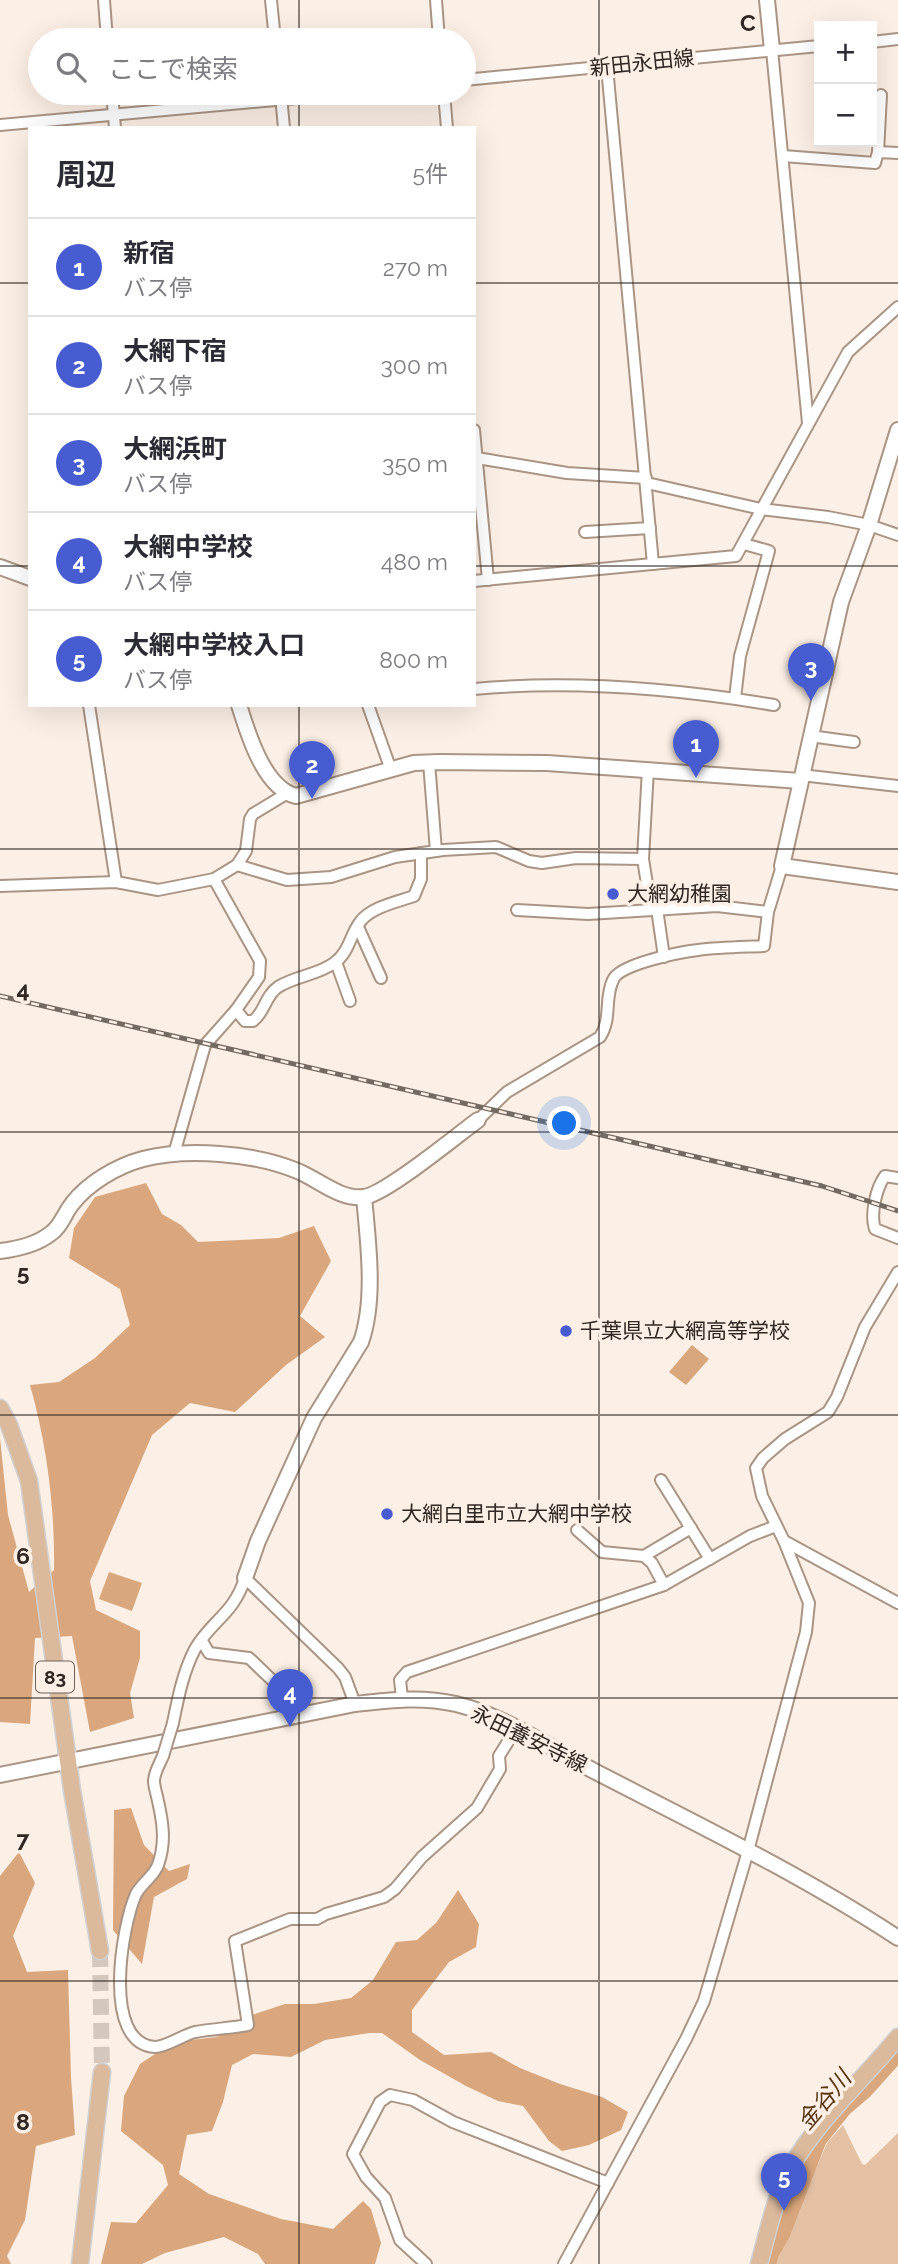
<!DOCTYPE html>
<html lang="ja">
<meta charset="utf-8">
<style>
body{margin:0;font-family:Raleway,"Noto Sans JP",sans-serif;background:#f2f2f3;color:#2b2b33}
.controls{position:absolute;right:21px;top:21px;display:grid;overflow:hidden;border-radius:0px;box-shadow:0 7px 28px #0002}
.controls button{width:63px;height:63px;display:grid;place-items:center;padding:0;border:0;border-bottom:2px solid #e1e1e2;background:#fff;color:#2b2b33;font:35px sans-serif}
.you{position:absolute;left:565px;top:1124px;width:24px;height:24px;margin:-18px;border:5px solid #fff;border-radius:50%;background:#1a73e8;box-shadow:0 0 0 10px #1a73e833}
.badge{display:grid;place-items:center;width:46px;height:46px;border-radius:50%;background:#475cd1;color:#fff;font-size:23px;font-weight:700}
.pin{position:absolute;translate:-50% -58px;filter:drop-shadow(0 2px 4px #0008)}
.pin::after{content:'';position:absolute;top:37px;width:24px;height:21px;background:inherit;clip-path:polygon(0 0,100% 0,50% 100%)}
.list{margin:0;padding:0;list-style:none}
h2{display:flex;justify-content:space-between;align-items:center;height:91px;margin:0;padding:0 28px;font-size:30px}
h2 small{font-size:23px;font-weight:400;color:#7c7c81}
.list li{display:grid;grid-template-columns:46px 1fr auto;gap:21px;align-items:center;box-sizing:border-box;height:98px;padding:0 28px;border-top:2px solid #e1e1e2}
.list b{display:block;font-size:26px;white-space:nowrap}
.list p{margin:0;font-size:23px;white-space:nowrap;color:#7c7c81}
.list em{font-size:23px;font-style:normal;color:#7c7c81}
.icon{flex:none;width:38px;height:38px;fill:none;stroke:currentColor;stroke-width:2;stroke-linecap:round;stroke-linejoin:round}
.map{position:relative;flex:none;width:898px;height:2264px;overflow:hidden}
.search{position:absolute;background:#fff;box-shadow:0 7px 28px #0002;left:28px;top:28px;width:448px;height:77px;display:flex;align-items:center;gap:18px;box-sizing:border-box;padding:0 24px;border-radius:38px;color:#7c7c81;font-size:26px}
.panel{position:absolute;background:#fff;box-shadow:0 7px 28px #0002;left:28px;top:126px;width:448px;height:581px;border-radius:0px}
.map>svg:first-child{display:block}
</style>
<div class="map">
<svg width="898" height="2264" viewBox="0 0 898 2264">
<rect width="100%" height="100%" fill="#fcefe5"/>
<path fill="#e4c1a4" d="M 843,2125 L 862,2164 L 865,2165 L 898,2133 L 898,2264 L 775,2264 L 827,2143 Z"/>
<g fill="#d9a67d">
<path d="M 146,1183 L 162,1214 L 181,1225 L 198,1242 L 279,1238 L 314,1226 L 331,1261 L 300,1316 L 325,1337 L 286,1365 L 235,1412 L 190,1403 L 152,1435 L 90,1581 L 96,1610 L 140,1631 L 140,1658 L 130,1693 L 134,1718 L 90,1732 L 72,1636 L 35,1638 L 30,1724 L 0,1722 L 0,1438 L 8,1515 L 29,1592 L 54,1570 C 55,1508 47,1445 30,1385 L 59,1382 L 95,1358 L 130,1325 L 120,1289 L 69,1258 L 74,1228 L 95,1197 Z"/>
<path d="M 131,1808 L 144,1845 L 169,1871 L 190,1864 L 187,1879 L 154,1897 L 142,1964 L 113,1930 L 114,1810 Z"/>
<path d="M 19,1852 L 35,1883 L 13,1936 L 27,1972 L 68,1970 L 71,2077 L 75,2135 L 36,2146 L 25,2220 L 7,2256 L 11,2264 L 0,2264 L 0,1876 Z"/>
<path d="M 458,1890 L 479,1924 L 476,1947 L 449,1962 L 412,2010 L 412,2032 L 444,2055 L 491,2052 L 520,2068 L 560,2084 L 602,2097 L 628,2112 L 621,2130 L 589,2145 L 562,2151 L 549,2141 L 523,2106 L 498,2101 L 466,2086 L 420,2060 L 382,2033 L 369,2033 L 325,2040 L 291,2057 L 253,2054 L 232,2065 L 223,2102 L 212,2131 L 187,2135 L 179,2174 L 209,2194 L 281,2219 L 333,2229 L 363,2201 L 371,2209 L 381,2243 L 375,2264 L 265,2264 L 258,2254 L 224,2237 L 165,2253 L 142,2264 L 101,2264 L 111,2222 L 136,2223 L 168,2185 L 163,2165 L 121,2131 L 124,2096 L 140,2064 L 173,2042 L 217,2037 L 252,2015 L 285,2004 L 314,2004 L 351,1998 L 373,1980 L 396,1942 L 417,1940 L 436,1923 Z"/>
</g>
<g fill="#d9a77d">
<path d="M 692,1345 L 709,1359 L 686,1385 L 669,1372 Z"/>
<path d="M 109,1572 L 142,1583 L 132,1611 L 99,1599 Z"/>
</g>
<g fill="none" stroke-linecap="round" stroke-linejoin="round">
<path stroke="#d9a77d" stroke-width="18" d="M 767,2264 L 770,2253 L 781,2234 L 818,2139 L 843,2108 L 864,2090 L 898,2052"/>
<path stroke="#d3c7be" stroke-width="16" stroke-dasharray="16 8" stroke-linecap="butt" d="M 100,1951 L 102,2072"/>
<defs>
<g id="street">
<path d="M 104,0 L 107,40"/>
<path d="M 271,0 L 275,40"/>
<path d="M 436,0 L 439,40"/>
<path d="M 872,42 L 898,39"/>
<path d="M 772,50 L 808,423"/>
<path d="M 607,67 L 653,564"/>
<path d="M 464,80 L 819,46"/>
<path d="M 112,93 L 115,128"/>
<path d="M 444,93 L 447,128"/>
<path d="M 281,96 L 284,128"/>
<path d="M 0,125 L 353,93"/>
<path d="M 878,152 L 898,153"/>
<path d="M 783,156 L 875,163 L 878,152 L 881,95"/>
<path d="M 474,430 L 488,580"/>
<path d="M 477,458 L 567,473 L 646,478"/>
<path d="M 647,483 L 761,509 L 828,517 L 869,525 L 898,535"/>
<path d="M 585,532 L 650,528"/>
<path d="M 474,581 L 736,556 L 848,352 L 898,307"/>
<path d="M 474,689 C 571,680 678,689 774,705"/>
<path d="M 735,698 L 740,656 L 769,551 L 744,544"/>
<path d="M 89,705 L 116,882"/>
<path d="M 368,705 L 391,770"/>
<path d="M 810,736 L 854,742"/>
<path d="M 429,762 L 436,851"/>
<path d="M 648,769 L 643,859 L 651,909"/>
<path d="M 801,775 L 898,786"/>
<path d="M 237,865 L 287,880 L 331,877 L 395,857 L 443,850 L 496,847 L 529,861 L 542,863 L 576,858 L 643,859"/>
<path d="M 0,886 L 116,882 L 158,890 L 214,879 L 237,865 L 246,851 L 250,819 L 253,814 L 286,794"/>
<path d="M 657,909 L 664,957"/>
<path d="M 517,910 L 588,914 L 717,906 L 768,912"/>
<path d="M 358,927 L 381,978"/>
<path d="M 336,962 L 350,1001"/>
<path d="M 236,1010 L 245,1021 L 253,1021 C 265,1012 265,996 278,987 C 295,976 318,975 334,963 C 349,953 350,935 360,922 C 371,907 397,902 414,896 L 421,879 L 421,853"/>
<path d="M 478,1120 L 507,1092 L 600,1037 C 612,1019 604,998 613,980 C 619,964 681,952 698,950 C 720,947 742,947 764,946 L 768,912 L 782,866"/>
<path d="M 174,1154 L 205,1045 L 236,1010 L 259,977 L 260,961 L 214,879"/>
<path d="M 898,1178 L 885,1176 C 876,1188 870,1215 875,1229 L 898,1238"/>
<path d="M 661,1480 L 710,1559"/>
<path d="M 577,1530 L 602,1552 L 644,1556 L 652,1563 L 664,1585"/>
<path d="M 784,1541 L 898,1603"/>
<path d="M 644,1556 L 691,1528"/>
<path d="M 202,1641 L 209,1653 L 249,1658 L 272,1680"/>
<path d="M 402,1698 L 400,1680 L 407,1672 L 664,1585 L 750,1536 L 776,1526"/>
<path d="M 173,1723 C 178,1698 183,1672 195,1649 C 211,1621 234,1614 245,1578 L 338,1668 L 345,1677 L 355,1704"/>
<path d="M 163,1756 C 160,1763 154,1773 154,1781 C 154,1787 157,1795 158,1801 C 163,1823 166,1843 158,1865 C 154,1876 142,1883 136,1894 C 122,1925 101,2044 155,2047 C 166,2047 183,2035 195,2032 C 213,2029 231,2028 248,2025 L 235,1941 L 290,1919 L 317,1919 L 326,1914 L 384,1897 L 395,1889 L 422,1857 L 477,1808 L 500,1769 L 499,1756 L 516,1729"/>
<path d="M 426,2264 L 400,2240 L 385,2198 L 366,2177 L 353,2154 L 380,2102 L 390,2095 L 413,2100 L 453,2122 L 608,2183"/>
<path d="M 564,2264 L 686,2039 L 704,2001 L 748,1851 L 806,1632 L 809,1603 L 784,1541 L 762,1496 L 756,1468 L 763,1458 L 785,1439 L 828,1412 L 837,1397 L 865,1327 L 898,1272"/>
</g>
<g id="secondary">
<path d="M 767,0 L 772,50"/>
<path d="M 898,430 L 869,525 L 841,602 L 782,866 L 898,882"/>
<path d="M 0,567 L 30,578"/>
<path d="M 239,705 C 248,734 264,788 296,796 L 414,763 L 439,762 L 547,763 L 800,781"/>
<path d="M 0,1251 C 17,1249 36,1245 50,1234 C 61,1227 64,1214 72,1204 C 88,1183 117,1166 143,1159 C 187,1148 253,1153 295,1170 C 317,1178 339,1200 364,1197 C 386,1194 456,1136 478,1120"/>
<path d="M 245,1578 L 258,1541 L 314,1418 L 361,1342 C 376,1299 368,1242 364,1197"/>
<path d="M 0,1775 L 355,1704 C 390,1700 421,1696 456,1704 C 505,1716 550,1748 594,1771 C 697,1824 802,1875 898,1938"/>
</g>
<g id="primary">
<path d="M 0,1408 L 9,1425 L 29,1481 L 72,1790 L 100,1951"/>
<path d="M 80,2264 L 102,2072"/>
<path d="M 759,2264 C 768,2232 775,2196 791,2167 C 819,2118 863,2080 898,2037"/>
</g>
</defs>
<use href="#street" stroke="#a99586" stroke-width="14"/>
<use href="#secondary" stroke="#a99586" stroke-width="18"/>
<use href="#primary" stroke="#d1d0ce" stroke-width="19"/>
<use href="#street" stroke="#fff" stroke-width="10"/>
<use href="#secondary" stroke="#fff" stroke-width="14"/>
<use href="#primary" stroke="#dab99d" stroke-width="16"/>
<defs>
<path id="rail" d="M 0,996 L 822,1186 L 898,1211"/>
</defs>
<use href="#rail" stroke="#736a62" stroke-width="5"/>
<use href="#rail" stroke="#fcefe5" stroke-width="2.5" stroke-dasharray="8" stroke-linecap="butt"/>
<defs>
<path id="street-bridge" d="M 163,1756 L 173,1723"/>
</defs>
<use href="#street-bridge" stroke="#a99586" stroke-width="14" stroke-linecap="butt"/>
<use href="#street-bridge" stroke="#fff" stroke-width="10"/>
</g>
<path fill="none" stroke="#302822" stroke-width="2" stroke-opacity="0.55" d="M 299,0 L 299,40M 599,0 L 599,2264M 299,93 L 299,128M 0,283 L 30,283M 474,283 L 898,283M 0,566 L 30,566M 474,566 L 898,566M 299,705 L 299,2264M 0,849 L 898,849M 0,1132 L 898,1132M 0,1415 L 898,1415M 0,1698 L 898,1698M 0,1981 L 898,1981"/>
<g fill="#475cd1" stroke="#fcefe5" stroke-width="2.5">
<circle cx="613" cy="894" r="7"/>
<circle cx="566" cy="1331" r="7"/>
<circle cx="387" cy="1514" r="7"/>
</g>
<g text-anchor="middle" stroke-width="7" stroke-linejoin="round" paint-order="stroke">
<rect fill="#fcefe5" stroke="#6d645c" stroke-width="2" x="36" y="1661.5" width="38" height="31" rx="5"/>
<g font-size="19" font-weight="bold" fill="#302822">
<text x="55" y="1684">83</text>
</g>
<g font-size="21" fill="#302822" stroke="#fcefe5">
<text transform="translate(642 63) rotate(-6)" y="7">新田永田線</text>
<text transform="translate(529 1739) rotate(26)" y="7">永田養安寺線</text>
</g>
<g font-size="21" fill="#302822" stroke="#fcefe5" text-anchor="start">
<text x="627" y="901">大網幼稚園</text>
<text x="580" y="1338">千葉県立大網高等学校</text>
<text x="401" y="1521">大網白里市立大網中学校</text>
</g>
<g font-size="23" font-style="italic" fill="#573515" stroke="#fcefe5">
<text transform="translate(824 2100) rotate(-50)" y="8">金谷川</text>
</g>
</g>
<g font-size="23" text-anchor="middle" font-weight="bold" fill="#302822" stroke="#fcefe5" stroke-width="7" stroke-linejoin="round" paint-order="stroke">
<text x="748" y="31">C</text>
<text x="23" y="998">4</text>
<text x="23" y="1281">5</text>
<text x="23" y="1564">6</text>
<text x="23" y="1847">7</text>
<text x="23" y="2130">8</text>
</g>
</svg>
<div class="controls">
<button>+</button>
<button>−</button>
</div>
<div class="you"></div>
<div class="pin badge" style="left:696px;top:778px">1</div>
<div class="pin badge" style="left:312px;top:799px">2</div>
<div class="pin badge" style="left:811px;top:701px">3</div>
<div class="pin badge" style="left:290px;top:1727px">4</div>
<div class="pin badge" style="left:784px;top:2211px">5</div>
<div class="search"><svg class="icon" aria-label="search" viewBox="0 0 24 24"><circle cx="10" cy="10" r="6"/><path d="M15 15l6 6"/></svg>ここで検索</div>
<section class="panel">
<h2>周辺<small>5件</small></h2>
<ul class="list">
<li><span class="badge">1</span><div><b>新宿</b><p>バス停</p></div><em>270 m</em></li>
<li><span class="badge">2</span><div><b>大網下宿</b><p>バス停</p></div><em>300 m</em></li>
<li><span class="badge">3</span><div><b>大網浜町</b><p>バス停</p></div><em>350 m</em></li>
<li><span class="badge">4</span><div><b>大網中学校</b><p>バス停</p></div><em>480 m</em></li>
<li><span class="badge">5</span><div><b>大網中学校入口</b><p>バス停</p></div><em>800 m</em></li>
</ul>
</section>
</div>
